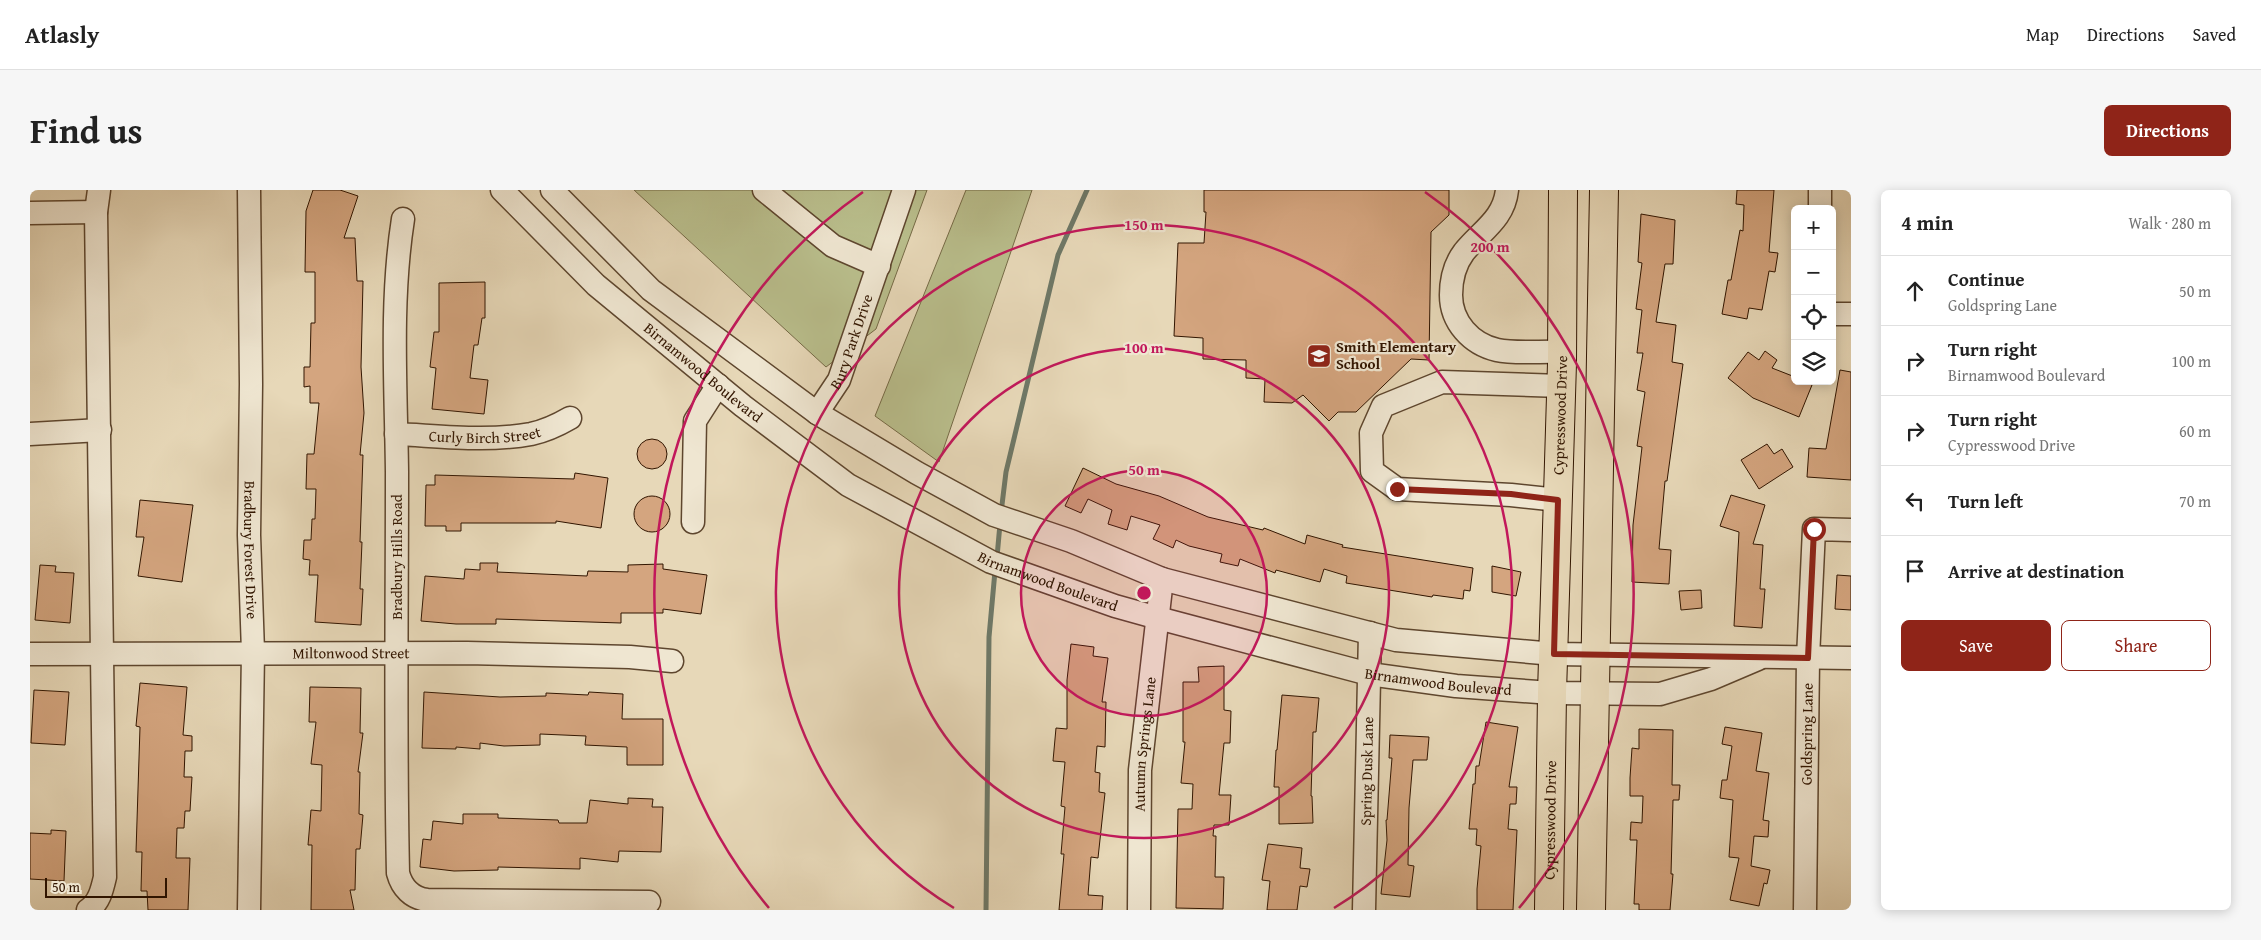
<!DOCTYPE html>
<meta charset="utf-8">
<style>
body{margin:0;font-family:"Gentium Book Plus",serif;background:#f6f6f6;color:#222}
.controls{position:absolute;right:15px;top:15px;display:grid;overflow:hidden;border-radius:8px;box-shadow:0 2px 12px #0003}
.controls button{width:45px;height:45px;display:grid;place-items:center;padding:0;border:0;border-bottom:1px solid #e0e0e0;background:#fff;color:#222;font:25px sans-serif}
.scale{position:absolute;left:15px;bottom:12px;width:122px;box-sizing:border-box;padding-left:5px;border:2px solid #311500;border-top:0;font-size:14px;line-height:18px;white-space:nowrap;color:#311500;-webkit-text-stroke:4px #efe6d1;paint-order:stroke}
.stop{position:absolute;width:15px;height:15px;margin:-11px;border:4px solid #8f2418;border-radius:50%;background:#fff}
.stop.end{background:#8f2418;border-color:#fff;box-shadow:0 1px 5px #0008}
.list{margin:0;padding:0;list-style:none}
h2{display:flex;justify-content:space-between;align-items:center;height:65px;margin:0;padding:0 20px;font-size:21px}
h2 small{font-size:16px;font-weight:400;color:#767676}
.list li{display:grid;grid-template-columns:32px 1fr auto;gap:15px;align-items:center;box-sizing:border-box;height:70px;padding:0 20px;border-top:1px solid #e0e0e0}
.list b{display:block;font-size:19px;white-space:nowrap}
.list p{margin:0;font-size:16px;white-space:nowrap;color:#767676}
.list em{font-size:16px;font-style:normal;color:#767676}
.actions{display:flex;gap:10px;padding:15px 20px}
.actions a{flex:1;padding:11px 0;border:1px solid #8f2418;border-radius:8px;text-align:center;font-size:18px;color:#8f2418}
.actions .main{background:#8f2418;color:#fff}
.icon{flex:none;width:28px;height:28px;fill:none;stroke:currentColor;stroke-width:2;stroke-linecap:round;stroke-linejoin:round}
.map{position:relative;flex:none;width:1821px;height:720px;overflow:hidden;border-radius:8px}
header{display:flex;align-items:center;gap:30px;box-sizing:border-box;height:70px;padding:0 25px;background:#fff;border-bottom:1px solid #e0e0e0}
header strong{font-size:24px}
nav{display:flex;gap:28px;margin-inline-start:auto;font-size:18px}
.intro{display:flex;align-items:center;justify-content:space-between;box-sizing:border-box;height:120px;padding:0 30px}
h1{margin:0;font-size:35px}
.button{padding:12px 22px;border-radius:8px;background:#8f2418;color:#fff;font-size:18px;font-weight:700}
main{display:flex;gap:30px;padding:0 30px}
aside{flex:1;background:#fff;border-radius:8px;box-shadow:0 2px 12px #0003}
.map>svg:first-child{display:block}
</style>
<header>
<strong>Atlasly</strong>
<nav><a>Map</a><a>Directions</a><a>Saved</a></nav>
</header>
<div class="intro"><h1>Find us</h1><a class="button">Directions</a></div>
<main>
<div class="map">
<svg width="1821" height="720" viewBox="0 0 1821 720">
<rect width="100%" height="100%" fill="#e7d8b8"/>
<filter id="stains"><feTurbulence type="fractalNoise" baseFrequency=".004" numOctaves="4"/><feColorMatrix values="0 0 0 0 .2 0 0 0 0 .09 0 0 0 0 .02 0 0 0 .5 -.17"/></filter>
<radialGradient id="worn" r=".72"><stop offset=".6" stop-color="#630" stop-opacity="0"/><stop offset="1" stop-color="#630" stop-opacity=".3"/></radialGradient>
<g fill="#b9be8c" stroke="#756a46">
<path d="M 604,0 L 897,0 L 846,139 L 796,177 Z"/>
<path d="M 936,0 L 1002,0 L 909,272 L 845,226 Z"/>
</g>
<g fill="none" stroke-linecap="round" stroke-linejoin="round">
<g stroke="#6e7867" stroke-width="5">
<path d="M 971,323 L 976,282 L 1028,65 L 1057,0"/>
<path d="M 967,367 L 970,334"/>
<path d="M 956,720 L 959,447 L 965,381"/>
</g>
</g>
<g fill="#d4a57f" stroke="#311500">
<path d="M 283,0 L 310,0 L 328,6 L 314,48 L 325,48 L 327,91 L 333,91 L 331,177 L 334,223 L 330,265 L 333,265 L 330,352 L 332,352 L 330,399 L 333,399 L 331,435 L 285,432 L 288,385 L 279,385 L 280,370 L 273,369 L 274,350 L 281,350 L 282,329 L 285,329 L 286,299 L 276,299 L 277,264 L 284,264 L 289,213 L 280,213 L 280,196 L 274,197 L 274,177 L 280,177 L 281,133 L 285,133 L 285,82 L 275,82 L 276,21 Z"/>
<path d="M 1174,0 L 1419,0 L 1419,25 L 1401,42 L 1399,170 L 1381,169 L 1326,222 L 1308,222 L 1299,231 L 1273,205 L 1262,213 L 1234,212 L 1235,189 L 1216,188 L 1216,170 L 1173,169 L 1173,148 L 1144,146 L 1148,53 L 1174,53 L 1176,22 L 1174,22 Z"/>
<path d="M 1707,0 L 1744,0 L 1739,62 L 1748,63 L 1745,82 L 1739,81 L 1732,120 L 1719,118 L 1717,129 L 1692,124 L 1698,90 L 1701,90 L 1710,40 L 1713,41 L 1714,15 L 1706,14 Z"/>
<path d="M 1611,24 L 1645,30 L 1643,74 L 1635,74 L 1626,132 L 1646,135 L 1642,172 L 1653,174 L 1637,291 L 1635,291 L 1629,359 L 1641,360 L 1639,394 L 1602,392 L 1603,335 L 1612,257 L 1607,256 L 1615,202 L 1607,200 L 1613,163 L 1607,163 L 1612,120 L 1606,119 L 1612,73 L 1608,72 Z"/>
<path d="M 455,92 L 455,128 L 452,128 L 448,155 L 444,155 L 440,188 L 458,190 L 454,224 L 402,219 L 406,178 L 400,177 L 404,142 L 409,142 L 409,93 Z"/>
<path d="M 1735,161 L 1747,170 L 1742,178 L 1765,187 L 1765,191 L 1774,191 L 1782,195 L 1769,227 L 1723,208 L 1698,188 L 1718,162 L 1729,170 Z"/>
<path d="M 1810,180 L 1821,182 L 1821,290 L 1777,287 L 1779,258 L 1796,259 Z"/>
<circle cx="622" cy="264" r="15"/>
<path d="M 1737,254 L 1744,264 L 1752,259 L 1763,277 L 1729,299 L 1711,270 Z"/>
<path d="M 1053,278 L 1086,294 L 1129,306 L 1178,327 L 1233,340 L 1234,338 L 1275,354 L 1277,345 L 1313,355 L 1312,357 L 1443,378 L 1440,401 L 1434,400 L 1433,409 L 1403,405 L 1402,407 L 1316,393 L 1317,386 L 1294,379 L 1290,392 L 1246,380 L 1245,383 L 1210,369 L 1208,376 L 1190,372 L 1192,364 L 1159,356 L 1146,350 L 1143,358 L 1123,349 L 1130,335 L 1101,326 L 1097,340 L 1078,334 L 1082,320 L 1058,309 L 1051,323 L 1035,316 Z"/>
<path d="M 545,283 L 578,288 L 571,338 L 526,331 L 526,333 L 431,333 L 431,341 L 416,341 L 416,336 L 395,336 L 396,295 L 405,295 L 405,285 L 544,289 Z"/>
<path d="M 1701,305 L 1735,315 L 1723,354 L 1733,355 L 1730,399 L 1735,399 L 1732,438 L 1704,436 L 1709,342 L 1690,336 Z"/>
<circle cx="622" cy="324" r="18"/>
<path d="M 110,310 L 163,315 L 152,392 L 108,386 L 114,347 L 106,347 Z"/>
<path d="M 450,373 L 468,373 L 467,382 L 557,386 L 558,381 L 598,382 L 598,375 L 633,374 L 633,379 L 677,385 L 671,424 L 633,419 L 633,423 L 591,423 L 591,433 L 466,429 L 466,434 L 426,434 L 391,431 L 395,386 L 434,389 L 435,379 L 450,380 Z"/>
<path d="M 10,375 L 26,376 L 25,382 L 44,383 L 40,433 L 5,430 Z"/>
<path d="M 1462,376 L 1491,382 L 1486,406 L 1462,402 Z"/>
<path d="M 1807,385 L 1821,386 L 1821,420 L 1805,419 Z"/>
<path d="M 1671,400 L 1672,418 L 1651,420 L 1649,401 Z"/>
<path d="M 1041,454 L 1064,457 L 1063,466 L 1078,468 L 1072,512 L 1076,512 L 1075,557 L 1067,556 L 1065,582 L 1070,583 L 1069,602 L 1075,603 L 1068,668 L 1061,667 L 1058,705 L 1073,706 L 1072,720 L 1029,720 L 1034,664 L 1031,664 L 1035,617 L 1031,616 L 1035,572 L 1023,571 L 1026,538 L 1037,539 L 1037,490 Z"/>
<path d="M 1194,476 L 1194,520 L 1201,521 L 1200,553 L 1194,553 L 1189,605 L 1201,605 L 1199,635 L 1184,635 L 1183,646 L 1186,646 L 1185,687 L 1194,687 L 1193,719 L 1146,718 L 1148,619 L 1162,619 L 1163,594 L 1151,593 L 1155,552 L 1153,552 L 1153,492 L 1169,492 L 1168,477 Z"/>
<path d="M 110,493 L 157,497 L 153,545 L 162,546 L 162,561 L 155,561 L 154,587 L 162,587 L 160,621 L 155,621 L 154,638 L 147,638 L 146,668 L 160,668 L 158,720 L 118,720 L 117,701 L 111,701 L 112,662 L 106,662 L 110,537 L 106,536 Z"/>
<path d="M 280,497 L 331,498 L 330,543 L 333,543 L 328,582 L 330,582 L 329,624 L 333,625 L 330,659 L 326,659 L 325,700 L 320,700 L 324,720 L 281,720 L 282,655 L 278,655 L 281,620 L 291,621 L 292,575 L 281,574 L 286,532 L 279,532 Z"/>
<path d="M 4,500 L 39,502 L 35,555 L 1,553 Z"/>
<path d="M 394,502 L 470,507 L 516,506 L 516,503 L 558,505 L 559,502 L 593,504 L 592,529 L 633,529 L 633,575 L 597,575 L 597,557 L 555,555 L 556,546 L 510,544 L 510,555 L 474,556 L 450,553 L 450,559 L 426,557 L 426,559 L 392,558 Z"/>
<path d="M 1252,505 L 1289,508 L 1286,542 L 1283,542 L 1281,606 L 1282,606 L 1283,633 L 1249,634 L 1249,597 L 1244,597 L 1246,560 L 1247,560 Z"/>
<path d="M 1456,532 L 1488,537 L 1479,597 L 1487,597 L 1486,614 L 1480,614 L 1478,639 L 1487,640 L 1483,720 L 1447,720 L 1447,699 L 1451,656 L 1446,655 L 1447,639 L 1439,639 L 1443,594 L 1445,594 L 1446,576 L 1449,576 Z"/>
<path d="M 1695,537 L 1732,543 L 1726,581 L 1739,583 L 1733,630 L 1739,631 L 1738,647 L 1724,646 L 1721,676 L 1740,680 L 1737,694 L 1734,693 L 1729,716 L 1700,710 L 1709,668 L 1699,667 L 1703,610 L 1690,608 L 1692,590 L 1697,590 L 1702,556 L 1692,554 Z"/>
<path d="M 1609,539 L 1643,540 L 1642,595 L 1650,595 L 1649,610 L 1643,610 L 1641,684 L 1643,684 L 1640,720 L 1609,720 L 1609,714 L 1604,714 L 1607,650 L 1600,650 L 1601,632 L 1612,633 L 1613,606 L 1600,606 L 1600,588 L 1602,558 L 1609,559 Z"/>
<path d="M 1360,545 L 1399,547 L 1397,570 L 1383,570 L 1379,618 L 1378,675 L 1384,676 L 1380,707 L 1351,704 L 1357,650 L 1356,630 L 1357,630 L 1362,568 L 1359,568 Z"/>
<path d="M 598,608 L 623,609 L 622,617 L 633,617 L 631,662 L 589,661 L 588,672 L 550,668 L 550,679 L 468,677 L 468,680 L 424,681 L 390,677 L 393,649 L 401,650 L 403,631 L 433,634 L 433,624 L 468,624 L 468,628 L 528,630 L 529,633 L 557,633 L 560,610 L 598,614 Z"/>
<path d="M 21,640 L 36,641 L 34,691 L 0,689 L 0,643 L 21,644 Z"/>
<path d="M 1238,654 L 1272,658 L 1270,678 L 1280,679 L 1277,697 L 1270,696 L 1267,720 L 1237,720 L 1240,691 L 1232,690 Z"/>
</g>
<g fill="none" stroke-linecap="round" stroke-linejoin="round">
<defs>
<g id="minor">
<path id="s1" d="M 219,0 L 221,194 L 219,345 L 223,462 L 219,720"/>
<path id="s2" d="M 472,0 L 566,95 L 713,216 L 818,295 L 961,372 L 1085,416 L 1128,428 L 1339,484 L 1426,496 L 1522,503 L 1630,504 L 1681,489 L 1728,469"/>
<path d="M 522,0 L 621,100 L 787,223 L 887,283 L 964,325 L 1041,351 L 1132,389 L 1366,450 L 1524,464 L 1821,468"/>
<path d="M 734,0 L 803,56 L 849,76"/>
<path d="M 1477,0 C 1474,29 1451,41 1434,62 C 1425,74 1421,90 1421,105 C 1421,132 1441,154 1467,160 C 1485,164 1513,161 1532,162"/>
<path d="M 1790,19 L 1790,0"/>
<path d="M 0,23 L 66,22"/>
<path d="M 373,29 C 360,112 366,198 367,282 C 367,416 365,550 368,683 C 372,698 382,708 397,710 L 619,712"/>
<path d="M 1802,124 L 1821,124"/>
<path id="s3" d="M 787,223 L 809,190 L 874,0"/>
<path d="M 0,244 L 70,240"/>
<path id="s4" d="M 366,244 C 410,246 458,252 501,244 C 515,241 528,235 540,228"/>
<path d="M 1528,310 L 1481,305 L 1367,299 L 1342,281 L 1341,243 L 1353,216 L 1412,192 L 1531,196"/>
<path d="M 663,332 L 665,231 L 688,195"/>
<path id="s5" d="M 0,464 L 437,463 L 600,467 L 642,471"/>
<path d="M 58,720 C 69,713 72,700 75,687 L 66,22 L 69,0"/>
<path id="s6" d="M 1109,720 L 1110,580 L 1132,389"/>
<path id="s7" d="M 1334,720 L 1340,443"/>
<path id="s8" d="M 1775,720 L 1778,468 L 1784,339 L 1821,340"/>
</g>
<g id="major">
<path id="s9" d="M 1519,720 L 1522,503 L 1532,173 L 1533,0"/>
<path d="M 1561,720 L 1574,0"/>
</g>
</defs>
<use href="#minor" stroke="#5e462e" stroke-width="25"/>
<use href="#major" stroke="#311500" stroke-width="30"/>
<use href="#minor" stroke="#efe6d1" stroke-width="22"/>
<use href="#major" stroke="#e7d8b8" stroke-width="28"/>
</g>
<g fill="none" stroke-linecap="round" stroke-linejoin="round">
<path stroke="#8f2418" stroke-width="6" d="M 1367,299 L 1481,304 L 1528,310 L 1524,464 L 1778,468 L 1784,339"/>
</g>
<circle cx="1114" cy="403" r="123" fill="#c2185b" fill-opacity=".12"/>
<g fill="none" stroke="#c2185b" stroke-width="2.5">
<circle cx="1114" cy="403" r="123"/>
<circle cx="1114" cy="403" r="245"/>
<path d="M924 718A368 368 0 1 1 1304 718"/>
<path d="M739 718A490 490 0 0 1 833 2M1395 2A490 490 0 0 1 1489 718"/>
</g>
<defs>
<symbol id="school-square" viewBox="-11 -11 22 22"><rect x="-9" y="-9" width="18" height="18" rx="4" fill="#8f2418" stroke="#efe6d1"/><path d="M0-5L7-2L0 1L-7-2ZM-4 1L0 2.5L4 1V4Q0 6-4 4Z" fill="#fff"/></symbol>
</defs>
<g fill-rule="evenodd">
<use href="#school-square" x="1275" y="152" width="28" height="28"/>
</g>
<g text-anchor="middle" stroke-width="4.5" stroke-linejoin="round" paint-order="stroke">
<g font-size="15" fill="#311500" stroke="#efe6d1">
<text dy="5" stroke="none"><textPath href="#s3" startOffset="80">Bury Park Drive</textPath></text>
<text dy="5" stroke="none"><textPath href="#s2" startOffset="272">Birnamwood Boulevard</textPath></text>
<text dy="5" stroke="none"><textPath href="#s9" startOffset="495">Cypresswood Drive</textPath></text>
<text dy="5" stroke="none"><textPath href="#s4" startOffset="89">Curly Birch Street</textPath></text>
<text dy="5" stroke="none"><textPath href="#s1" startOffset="360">Bradbury Forest Drive</textPath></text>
<text transform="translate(367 367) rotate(-90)" y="5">Bradbury Hills Road</text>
<text dy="5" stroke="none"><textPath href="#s2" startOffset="678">Birnamwood Boulevard</textPath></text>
<text dy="5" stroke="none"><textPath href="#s5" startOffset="321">Miltonwood Street</textPath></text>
<text dy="5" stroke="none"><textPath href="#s2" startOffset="1082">Birnamwood Boulevard</textPath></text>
<text dy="5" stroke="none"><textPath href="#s8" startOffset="176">Goldspring Lane</textPath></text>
<text dy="5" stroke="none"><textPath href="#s6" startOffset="166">Autumn Springs Lane</textPath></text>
<text dy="5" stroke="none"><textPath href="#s7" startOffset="139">Spring Dusk Lane</textPath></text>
<text dy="5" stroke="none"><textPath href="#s9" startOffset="90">Cypresswood Drive</textPath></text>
</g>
<g font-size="15" font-weight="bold" fill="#311500" stroke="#efe6d1" text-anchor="start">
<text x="1306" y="162">Smith Elementary<tspan x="1306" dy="17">School</tspan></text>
</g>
</g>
<circle cx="1114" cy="403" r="8" fill="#c2185b" stroke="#efe6d1" stroke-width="2.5"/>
<g font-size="15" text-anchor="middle" font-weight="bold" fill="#c2185b" stroke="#efe6d1" stroke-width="4.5" stroke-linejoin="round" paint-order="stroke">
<text x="1114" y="40">150 m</text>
<text x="1460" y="62">200 m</text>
<text x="1114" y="163">100 m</text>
<text x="1114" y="285">50 m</text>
</g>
<rect width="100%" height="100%" filter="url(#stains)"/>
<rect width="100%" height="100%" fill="url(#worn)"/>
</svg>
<div class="controls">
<button>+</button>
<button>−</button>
<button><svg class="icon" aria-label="locate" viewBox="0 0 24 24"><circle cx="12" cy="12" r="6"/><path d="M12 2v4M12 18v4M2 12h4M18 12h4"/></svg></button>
<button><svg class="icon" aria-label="layers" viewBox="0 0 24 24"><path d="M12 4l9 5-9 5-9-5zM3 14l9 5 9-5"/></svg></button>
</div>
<div class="scale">50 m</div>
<div class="stop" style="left:1784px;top:339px"></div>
<div class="stop end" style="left:1367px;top:299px"></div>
</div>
<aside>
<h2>4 min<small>Walk · 280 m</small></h2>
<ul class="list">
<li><svg class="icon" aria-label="ahead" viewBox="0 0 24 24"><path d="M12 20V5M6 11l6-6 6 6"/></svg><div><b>Continue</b><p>Goldspring Lane</p></div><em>50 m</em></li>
<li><svg class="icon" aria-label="right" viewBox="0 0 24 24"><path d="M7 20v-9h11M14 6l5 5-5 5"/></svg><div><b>Turn right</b><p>Birnamwood Boulevard</p></div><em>100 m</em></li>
<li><svg class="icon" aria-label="right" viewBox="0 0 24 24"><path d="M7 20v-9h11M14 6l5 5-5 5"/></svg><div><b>Turn right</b><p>Cypresswood Drive</p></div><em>60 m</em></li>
<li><svg class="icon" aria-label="left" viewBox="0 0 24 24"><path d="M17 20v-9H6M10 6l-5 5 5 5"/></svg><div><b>Turn left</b></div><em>70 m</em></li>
<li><svg class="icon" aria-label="arrive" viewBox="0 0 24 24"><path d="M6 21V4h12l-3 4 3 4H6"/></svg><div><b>Arrive at destination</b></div></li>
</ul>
<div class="actions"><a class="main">Save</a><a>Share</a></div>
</aside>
</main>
